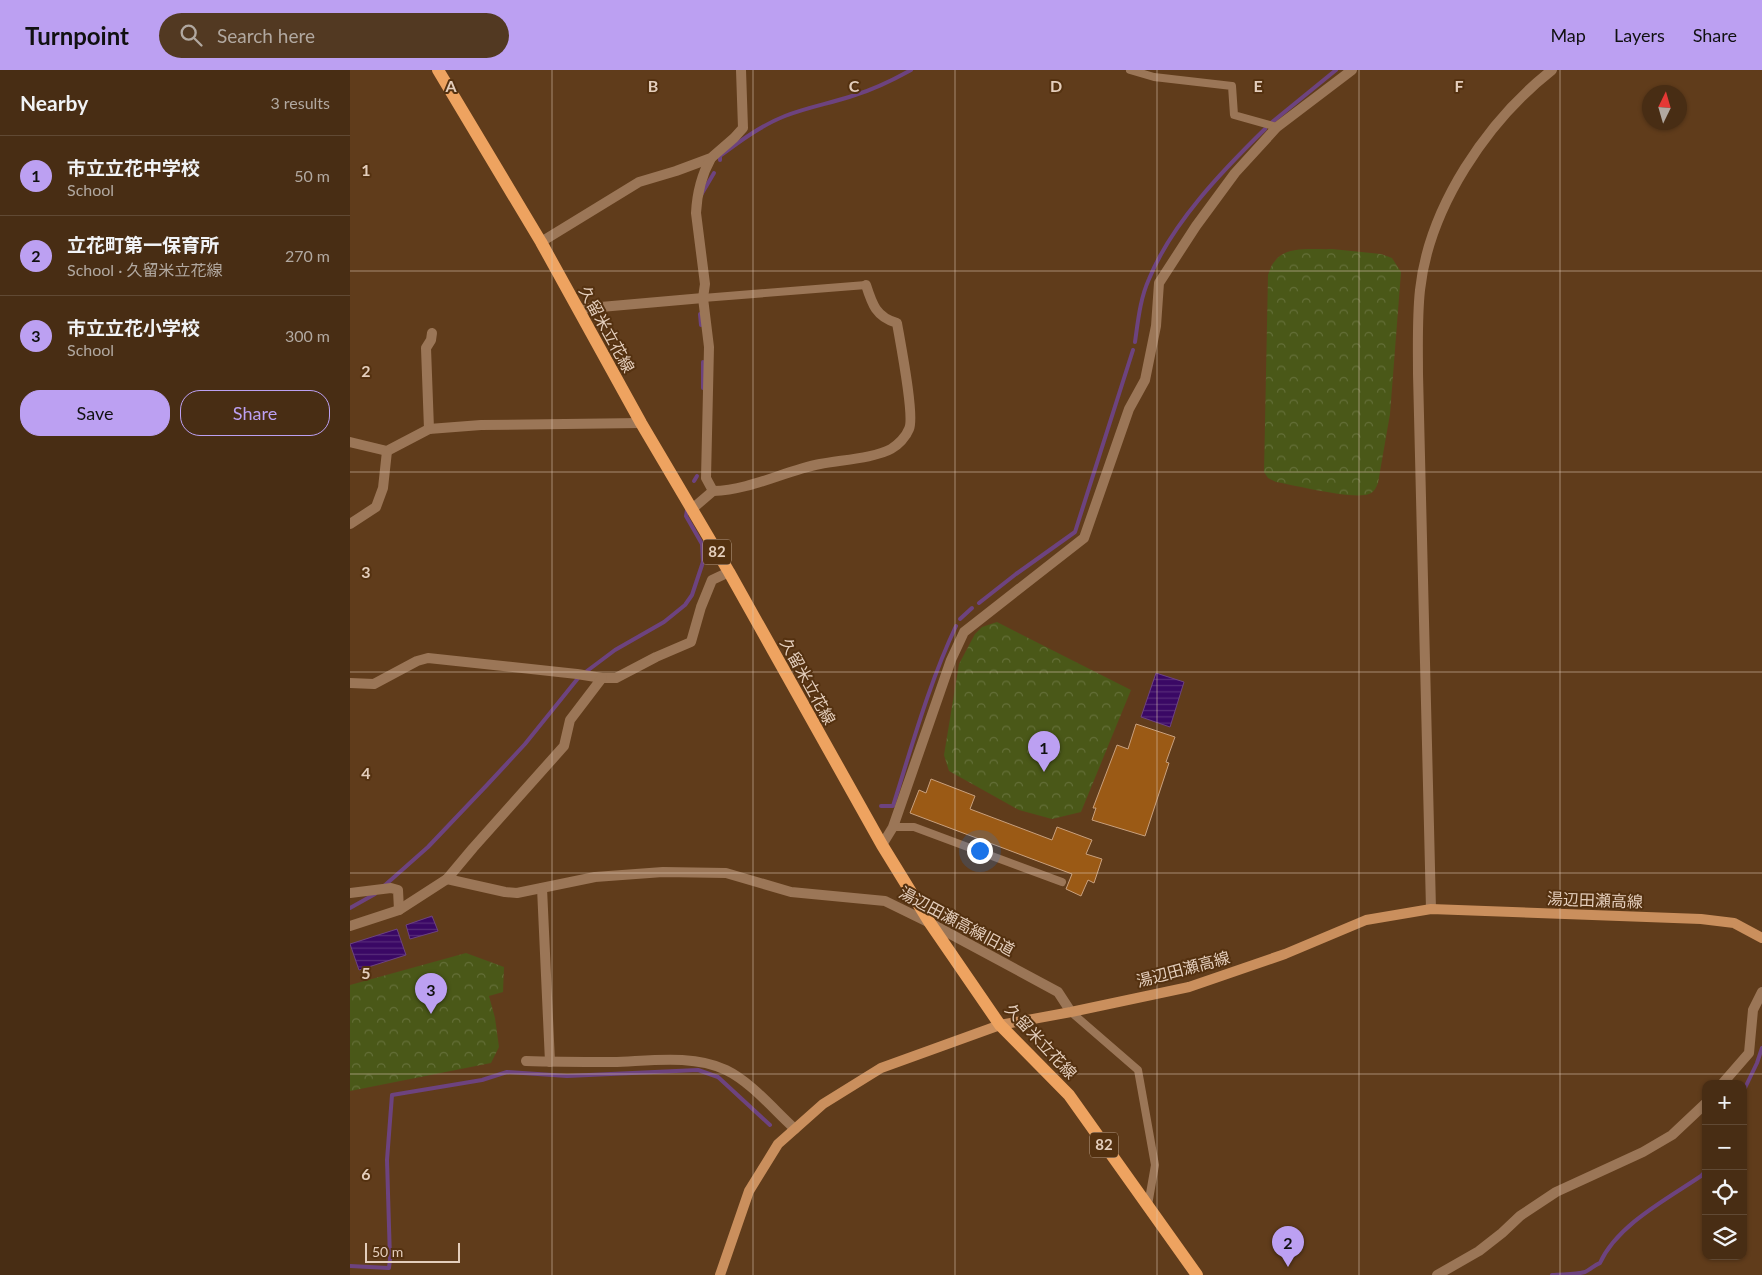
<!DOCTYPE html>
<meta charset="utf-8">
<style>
body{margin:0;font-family:Lato,"Noto Sans JP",sans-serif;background:#523922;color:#f1f3f6}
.controls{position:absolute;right:15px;bottom:15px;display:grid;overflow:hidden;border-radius:10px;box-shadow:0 1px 4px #0004}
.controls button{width:45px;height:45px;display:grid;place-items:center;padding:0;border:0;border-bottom:1px solid #604934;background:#482d14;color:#f1f3f6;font:25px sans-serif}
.compass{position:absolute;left:1292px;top:15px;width:45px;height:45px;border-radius:50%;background:#482d14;box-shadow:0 1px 4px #0004;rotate:5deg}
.scale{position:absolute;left:15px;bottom:12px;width:95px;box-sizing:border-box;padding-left:5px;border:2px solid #e4cebc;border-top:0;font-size:14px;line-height:18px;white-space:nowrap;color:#e4cebc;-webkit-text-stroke:4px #543110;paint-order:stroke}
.you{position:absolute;left:629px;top:780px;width:18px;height:18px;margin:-12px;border:4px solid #fff;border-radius:50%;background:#1a73e8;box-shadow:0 0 0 8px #1a73e833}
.badge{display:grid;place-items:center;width:32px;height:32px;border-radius:50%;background:#bca0f2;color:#111;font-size:16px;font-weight:700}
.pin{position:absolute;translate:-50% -41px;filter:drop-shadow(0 1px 2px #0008)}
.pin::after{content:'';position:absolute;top:26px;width:18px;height:15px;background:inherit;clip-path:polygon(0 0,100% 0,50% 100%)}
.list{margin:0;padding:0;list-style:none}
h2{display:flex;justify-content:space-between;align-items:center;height:65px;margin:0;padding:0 20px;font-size:21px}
h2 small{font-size:16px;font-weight:400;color:#b1a8a0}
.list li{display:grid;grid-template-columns:32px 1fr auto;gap:15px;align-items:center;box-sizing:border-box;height:80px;padding:0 20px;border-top:1px solid #604934}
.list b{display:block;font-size:19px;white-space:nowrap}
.list p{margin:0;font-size:16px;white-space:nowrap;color:#b1a8a0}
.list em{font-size:16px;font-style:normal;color:#b1a8a0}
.actions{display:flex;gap:10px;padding:15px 20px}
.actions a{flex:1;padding:11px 0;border:1px solid #bca0f2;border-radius:20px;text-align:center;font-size:18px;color:#bca0f2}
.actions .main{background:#bca0f2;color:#111}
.icon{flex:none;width:28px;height:28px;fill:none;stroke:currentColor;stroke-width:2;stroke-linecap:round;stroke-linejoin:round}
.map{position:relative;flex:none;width:1412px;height:1205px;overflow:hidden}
header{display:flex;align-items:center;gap:30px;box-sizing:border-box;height:70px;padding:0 25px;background:#bca0f2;color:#111}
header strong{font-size:24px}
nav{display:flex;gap:28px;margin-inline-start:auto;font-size:18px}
.search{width:350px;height:45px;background:#523922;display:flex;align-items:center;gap:12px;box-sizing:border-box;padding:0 18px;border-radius:28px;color:#b1a8a0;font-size:19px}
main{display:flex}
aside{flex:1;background:#482d14}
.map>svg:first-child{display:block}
</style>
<header>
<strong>Turnpoint</strong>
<div class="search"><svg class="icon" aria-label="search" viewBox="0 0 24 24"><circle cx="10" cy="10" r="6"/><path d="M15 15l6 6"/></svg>Search here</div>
<nav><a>Map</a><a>Layers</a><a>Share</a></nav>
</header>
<main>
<aside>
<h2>Nearby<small>3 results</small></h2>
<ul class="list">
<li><span class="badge">1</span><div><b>市立立花中学校</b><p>School</p></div><em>50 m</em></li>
<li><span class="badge">2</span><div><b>立花町第一保育所</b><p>School · 久留米立花線</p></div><em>270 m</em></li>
<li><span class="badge">3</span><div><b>市立立花小学校</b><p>School</p></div><em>300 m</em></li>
</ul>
<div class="actions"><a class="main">Save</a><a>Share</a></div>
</aside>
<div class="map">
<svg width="1412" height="1205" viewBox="0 0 1412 1205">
<defs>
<pattern id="forest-crowns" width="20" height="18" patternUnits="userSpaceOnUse" patternTransform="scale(1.25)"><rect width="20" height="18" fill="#4a5818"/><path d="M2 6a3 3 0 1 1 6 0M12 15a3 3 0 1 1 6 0" fill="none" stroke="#646f38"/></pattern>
<pattern id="water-rules" width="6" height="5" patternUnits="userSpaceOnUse" patternTransform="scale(1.25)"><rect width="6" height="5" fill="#3a0865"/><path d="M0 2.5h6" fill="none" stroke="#562b79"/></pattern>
</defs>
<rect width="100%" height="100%" fill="#603c1b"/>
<g fill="url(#forest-crowns)">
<path d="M 982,179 L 1031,184 L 1042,188 L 1051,202 L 1040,344 L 1028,413 C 1026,418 1024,422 1019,424 C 1003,430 944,415 926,412 L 918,408 L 914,402 L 918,205 C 920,200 921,195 925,191 C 936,175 965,180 982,179 Z"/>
<path d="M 647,552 L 781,620 L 731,742 L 702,749 L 669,740 L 599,701 L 594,685 L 609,594 L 625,564 L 632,557 Z"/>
<path d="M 116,883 L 154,897 L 153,922 L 139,926 L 145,948 L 149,977 L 141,993 L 0,1021 L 0,915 Z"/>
</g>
<g fill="url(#water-rules)" stroke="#6d437f">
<path d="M 806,603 L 834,612 L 820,657 L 791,647 Z"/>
<path d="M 82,846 L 88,861 L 60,869 L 56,855 Z"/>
<path d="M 47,859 L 56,885 L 9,900 L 0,874 Z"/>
</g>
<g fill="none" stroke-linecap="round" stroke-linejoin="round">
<g stroke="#6d437f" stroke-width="4">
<path d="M 921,53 L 986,0"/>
<path d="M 370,90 L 370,86 C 390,71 412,55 435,46 C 458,37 482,33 505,25 C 525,19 543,10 561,0"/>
<path d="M 351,125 L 364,103"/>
<path d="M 350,244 L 351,255"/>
<path d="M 785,272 C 788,251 790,229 799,209 C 822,153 872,101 915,59"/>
<path d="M 353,292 L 353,318"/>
<path d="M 344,411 L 347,406"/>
<path d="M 629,533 L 666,504 L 725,462 L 783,280"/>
<path d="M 610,549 L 622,538"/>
<path d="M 531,736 L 543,736 C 562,676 579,613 606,556"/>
<path d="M 34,816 L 78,777 L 137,715 L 175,674 L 229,607 L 265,580 L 314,552 L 335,535 L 342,525 L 353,492 L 352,474 L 336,446 L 337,440"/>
<path d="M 0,838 L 25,824"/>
<path d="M 1393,1022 L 1407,993 L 1412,978"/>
<path d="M 0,1196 L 39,1198 L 40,1189 L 37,1090 L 42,1025 L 132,1010 L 157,1002 L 217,1006 L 348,1000 L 368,1007 L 420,1055"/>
<path d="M 1202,1205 C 1213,1204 1225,1205 1235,1202 C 1241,1199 1244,1195 1250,1193 C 1267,1155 1317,1129 1351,1106 L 1356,1101"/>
</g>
</g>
<g fill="#9b5a15" stroke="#c9a07d">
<path d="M 786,654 L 825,667 L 816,692 L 819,693 L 795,766 L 742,750 L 746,738 L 743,738 L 767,675 L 778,679 Z"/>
<path d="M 581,709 L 625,726 L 620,739 L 702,770 L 707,757 L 742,770 L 736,784 L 752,789 L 744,813 L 738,810 L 731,826 L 716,819 L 722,804 L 560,743 L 569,720 L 576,723 Z"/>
</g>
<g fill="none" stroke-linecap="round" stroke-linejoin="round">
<g stroke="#9b7657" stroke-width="8">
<path d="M 780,0 L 804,7 L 882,16 L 884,45 L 927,57"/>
<path d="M 353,228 L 516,215"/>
<path d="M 543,757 L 564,757 L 712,812"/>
<path d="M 721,942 L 788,1000 L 805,1095 L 798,1135"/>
</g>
<g stroke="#9b7657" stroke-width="10">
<path d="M 191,172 L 289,112 L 326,101 L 361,88 L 384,68 L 393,58 L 391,0"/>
<path d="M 228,239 L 353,228"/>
<path d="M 79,359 L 76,278 L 81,270 L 82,263"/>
<path d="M 0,372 L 37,381 L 79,359 L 131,355 L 291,353"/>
<path d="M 363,421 C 401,420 434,401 470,394 C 490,390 525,388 541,379 C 548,375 556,367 559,359 C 565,347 550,271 547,253 C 526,247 522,234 516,215"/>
<path d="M 342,439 L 363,421 L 356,408 L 359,277 L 353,228 L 355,214 L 346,143 C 347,123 351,106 361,88"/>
<path d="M 0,454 L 26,437 L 33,418 L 37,381"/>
<path d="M 0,613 L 24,614 L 67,591 L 78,588 L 227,604 L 252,608 L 266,608 L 306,587 L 341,572 L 351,537 L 362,510 L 379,502"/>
<path d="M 532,775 L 543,757 L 601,590 L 614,562 L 734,468 L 779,339 L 795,310 L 806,256 L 809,213 L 846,156 L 885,103 L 927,57 L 1002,0"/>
<path d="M 97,809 L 155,822 L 167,823 L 245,807 L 313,802 L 376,803 L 441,822 L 535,831 L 580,853 L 708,922 L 721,942"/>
<path d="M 192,818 L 200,992"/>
<path d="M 0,823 L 41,818 L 48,820 L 49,840"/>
<path d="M 0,856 L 49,840 L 97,809 L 123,778 L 214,676 L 220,650 L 252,608"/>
<path d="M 176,991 C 205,992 234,992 263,992 C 299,991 343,984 376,1000 C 401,1012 424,1040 445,1059"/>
<path d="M 1372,1014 L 1399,983 L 1403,940 L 1412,922"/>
<path d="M 1087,1205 L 1129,1181 L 1152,1163 L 1170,1146 L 1206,1122 L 1293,1082 L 1322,1065 L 1356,1033"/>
</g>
<path stroke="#9b7657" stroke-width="10" d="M 1081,839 L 1068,304 C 1068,276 1067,248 1070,220 C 1079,137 1137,51 1202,0"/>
<path stroke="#ca8f5d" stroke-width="10" d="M 370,1205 L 399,1121 L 428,1074 L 473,1034 L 531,998 L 650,955 L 721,942 L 839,917 L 935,884 L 1016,850 L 1081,839 L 1351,849 L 1384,853 L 1412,868"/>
<path stroke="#eea360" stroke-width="12" d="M 88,0 L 191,172 L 291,353 L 379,502 L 532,775 L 580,853 L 650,955 L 719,1025 L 847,1205"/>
</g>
<path fill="none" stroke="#e4cebc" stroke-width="1" stroke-opacity="0.55" d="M 202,0 L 202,1205M 403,0 L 403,1205M 605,0 L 605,1205M 807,0 L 807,1205M 1009,0 L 1009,1205M 1210,0 L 1210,1205M 0,201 L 1412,201M 0,402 L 1412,402M 0,602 L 1412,602M 0,803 L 1412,803M 0,1004 L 1412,1004"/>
<g text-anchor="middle" stroke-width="4" stroke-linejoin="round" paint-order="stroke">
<g fill="#543110" stroke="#b99f88" stroke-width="1">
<rect x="353" y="469.5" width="28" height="25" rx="4"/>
<rect x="740" y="1062.5" width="28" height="25" rx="4"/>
</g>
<g font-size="15" font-weight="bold" fill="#e4cebc">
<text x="367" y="487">82</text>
<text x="754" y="1080">82</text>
</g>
<g font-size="16" fill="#e4cebc" stroke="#543110">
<text transform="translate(257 259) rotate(61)" y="6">久留米立花線</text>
<text transform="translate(458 611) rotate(61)" y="6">久留米立花線</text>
<text transform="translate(1245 830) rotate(2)" y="6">湯辺田瀬高線</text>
<text transform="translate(607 851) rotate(28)" y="6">湯辺田瀬高線旧道</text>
<text transform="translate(833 899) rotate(-15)" y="6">湯辺田瀬高線</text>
<text transform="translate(691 971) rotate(47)" y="6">久留米立花線</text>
</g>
</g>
<g font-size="16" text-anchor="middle" font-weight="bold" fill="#e4cebc" stroke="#543110" stroke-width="4" stroke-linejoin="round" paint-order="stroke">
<text x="101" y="22">A</text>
<text x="303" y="22">B</text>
<text x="504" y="22">C</text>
<text x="706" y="22">D</text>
<text x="908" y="22">E</text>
<text x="1109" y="22">F</text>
<text x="16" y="106">1</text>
<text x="16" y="307">2</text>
<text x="16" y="508">3</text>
<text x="16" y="709">4</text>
<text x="16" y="909">5</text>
<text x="16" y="1110">6</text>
</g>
</svg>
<div class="controls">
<button>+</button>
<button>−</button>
<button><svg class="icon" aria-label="locate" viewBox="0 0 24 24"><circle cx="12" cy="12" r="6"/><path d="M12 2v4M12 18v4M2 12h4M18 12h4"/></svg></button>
<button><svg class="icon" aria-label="layers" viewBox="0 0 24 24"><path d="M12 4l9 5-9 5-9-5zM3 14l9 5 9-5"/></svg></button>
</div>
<svg class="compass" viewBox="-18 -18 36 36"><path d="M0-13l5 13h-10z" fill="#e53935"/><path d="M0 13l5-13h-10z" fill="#b1a8a0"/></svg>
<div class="scale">50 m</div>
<div class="you"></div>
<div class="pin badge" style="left:694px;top:702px">1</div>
<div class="pin badge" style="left:938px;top:1197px">2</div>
<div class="pin badge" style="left:81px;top:944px">3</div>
</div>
</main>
